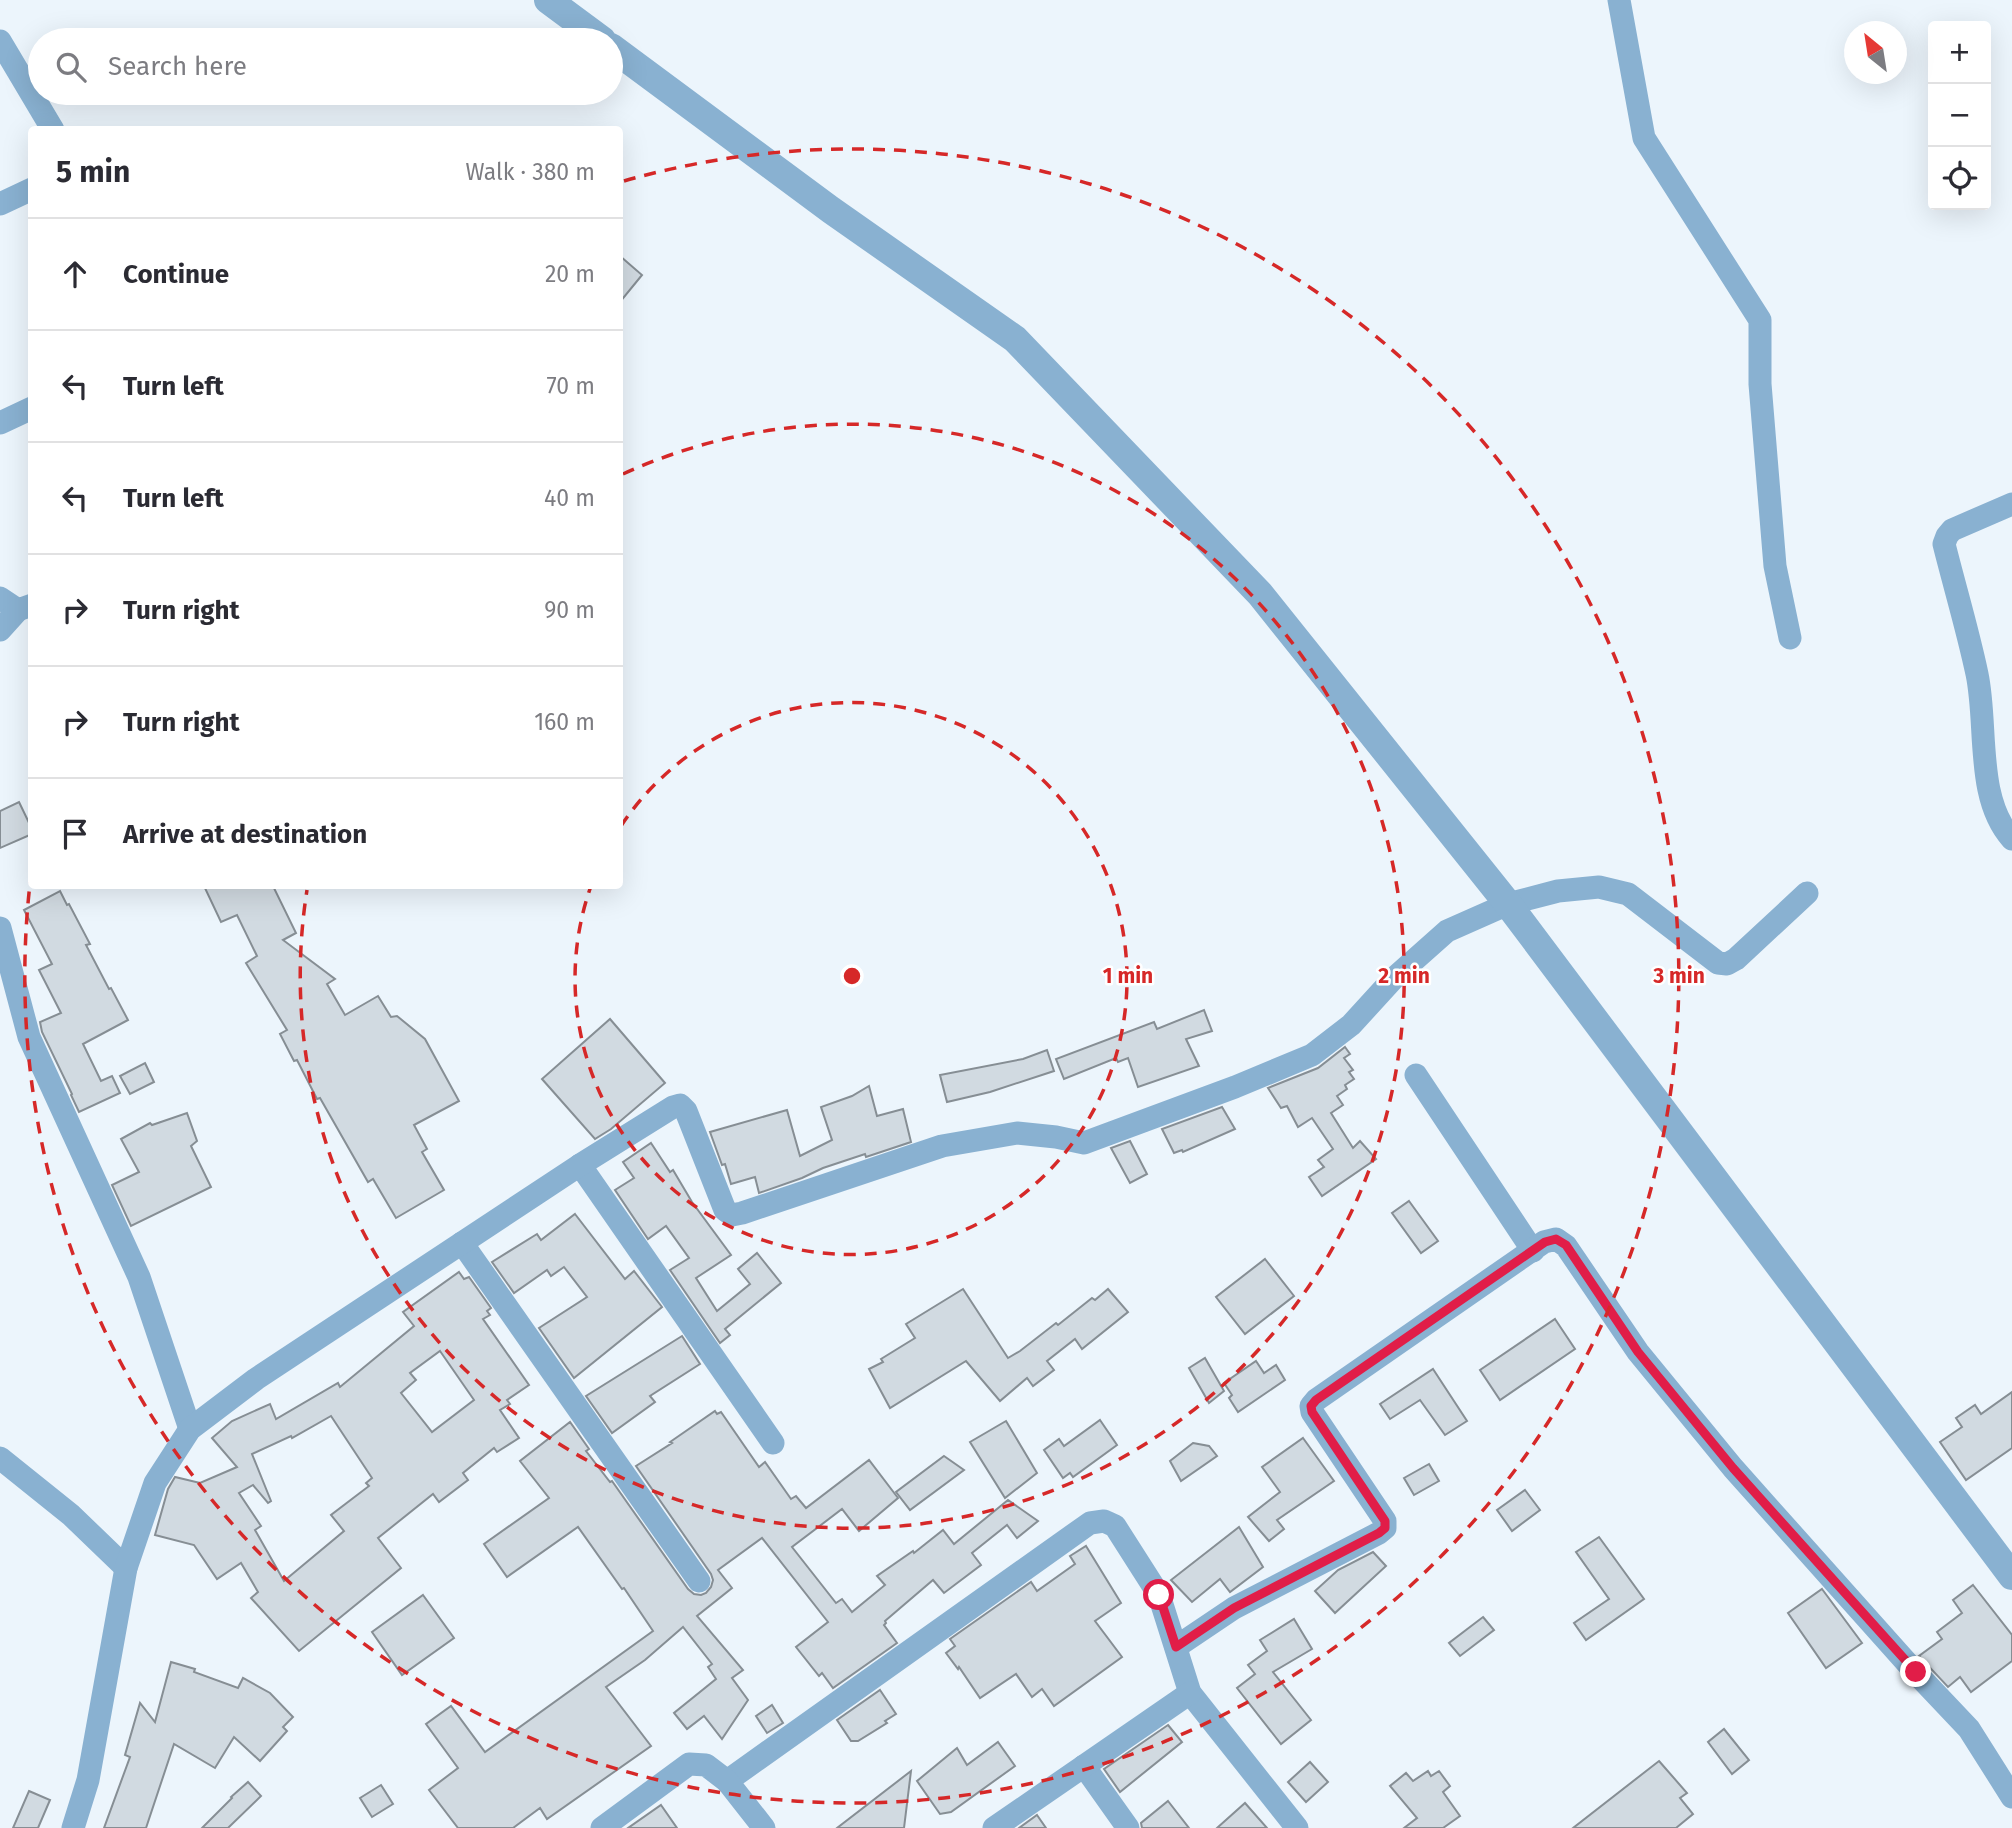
<!DOCTYPE html>
<meta charset="utf-8">
<style>
body{margin:0;font-family:"Fira Sans",sans-serif;background:#f7f7f7;color:#2b2b33}
.controls{position:absolute;right:21px;top:21px;display:grid;overflow:hidden;border-radius:7px;box-shadow:0 7px 28px #0002}
.controls button{width:63px;height:63px;display:grid;place-items:center;padding:0;border:0;border-bottom:2px solid #e1e1e2;background:#fff;color:#2b2b33;font:35px sans-serif}
.compass{position:absolute;left:1844px;top:21px;width:63px;height:63px;border-radius:50%;background:#fff;box-shadow:0 7px 28px #0002;rotate:330deg}
.stop{position:absolute;width:21px;height:21px;margin:-16px;border:5px solid #e11d48;border-radius:50%;background:#fff}
.stop.end{background:#e11d48;border-color:#fff;box-shadow:0 2px 7px #0008}
.list{margin:0;padding:0;list-style:none}
h2{display:flex;justify-content:space-between;align-items:center;height:91px;margin:0;padding:0 28px;font-size:30px}
h2 small{font-size:23px;font-weight:400;color:#7c7c81}
.list li{display:grid;grid-template-columns:46px 1fr auto;gap:21px;align-items:center;box-sizing:border-box;height:112px;padding:0 28px;border-top:2px solid #e1e1e2}
.list b{display:block;font-size:26px;white-space:nowrap}
.list em{font-size:23px;font-style:normal;color:#7c7c81}
.icon{flex:none;width:38px;height:38px;fill:none;stroke:currentColor;stroke-width:2;stroke-linecap:round;stroke-linejoin:round}
.map{position:relative;flex:none;width:2012px;height:1828px;overflow:hidden}
.search{position:absolute;background:#fff;box-shadow:0 7px 28px #0002;left:28px;top:28px;width:595px;height:77px;display:flex;align-items:center;gap:18px;box-sizing:border-box;padding:0 24px;border-radius:38px;color:#7c7c81;font-size:26px}
.panel{position:absolute;background:#fff;box-shadow:0 7px 28px #0002;left:28px;top:126px;width:595px;height:763px;border-radius:7px}
.map>svg:first-child{display:block}
</style>
<div class="map">
<svg width="2012" height="1828" viewBox="0 0 2012 1828">
<rect width="100%" height="100%" fill="#ecf5fc"/>
<g fill="#d1dae1" stroke="#868e94" stroke-width="2" fill-rule="evenodd">
<path d="M 620,256 L 642,275 L 620,302 Z"/>
<path d="M 19,802 L 32,829 L 32,834 L 0,848 L 0,811 Z"/>
<path d="M 204,886 L 273,886 L 296,933 L 283,940 L 335,979 L 327,984 L 345,1015 L 378,996 L 391,1017 L 397,1016 L 425,1039 L 459,1101 L 414,1125 L 427,1149 L 422,1152 L 444,1190 L 396,1218 L 373,1179 L 368,1182 L 320,1098 L 317,1099 L 297,1060 L 294,1061 L 280,1034 L 287,1030 L 246,963 L 257,956 L 237,915 L 221,922 Z"/>
<path d="M 60,891 L 67,905 L 69,904 L 90,944 L 86,945 L 109,989 L 111,988 L 128,1020 L 83,1044 L 101,1081 L 112,1076 L 120,1093 L 79,1112 L 71,1095 L 72,1094 L 42,1032 L 40,1022 L 61,1013 L 39,970 L 52,964 L 24,910 Z"/>
<path d="M 1204,1010 L 1212,1031 L 1186,1039 L 1199,1066 L 1138,1087 L 1128,1058 L 1118,1062 L 1116,1058 L 1064,1079 L 1056,1059 L 1154,1022 L 1157,1029 Z"/>
<path d="M 610,1019 L 665,1083 L 611,1129 L 595,1139 L 542,1079 Z"/>
<path d="M 1345,1047 L 1350,1054 L 1344,1058 L 1353,1070 L 1349,1072 L 1354,1079 L 1345,1085 L 1347,1089 L 1337,1096 L 1343,1105 L 1331,1113 L 1353,1148 L 1360,1141 L 1376,1159 L 1322,1196 L 1309,1177 L 1324,1167 L 1318,1160 L 1333,1149 L 1312,1118 L 1298,1127 L 1287,1106 L 1281,1108 L 1268,1088 L 1318,1068 Z"/>
<path d="M 1047,1050 L 1054,1071 L 990,1092 L 947,1102 L 940,1075 L 1023,1059 Z"/>
<path d="M 145,1063 L 154,1082 L 130,1094 L 120,1076 Z"/>
<path d="M 869,1086 L 877,1116 L 903,1109 L 911,1142 L 866,1157 L 865,1154 L 823,1168 L 802,1178 L 759,1193 L 755,1177 L 731,1184 L 725,1164 L 722,1165 L 710,1132 L 787,1110 L 800,1156 L 832,1140 L 821,1107 L 852,1096 Z"/>
<path d="M 1222,1107 L 1235,1129 L 1183,1152 L 1182,1150 L 1174,1153 L 1162,1129 Z"/>
<path d="M 187,1113 L 197,1141 L 191,1146 L 211,1187 L 131,1226 L 112,1185 L 139,1172 L 121,1139 L 150,1123 L 152,1125 Z"/>
<path d="M 1130,1141 L 1147,1174 L 1130,1183 L 1111,1148 Z"/>
<path d="M 651,1143 L 670,1172 L 673,1170 L 692,1202 L 731,1255 L 696,1278 L 717,1311 L 750,1284 L 738,1269 L 757,1253 L 781,1283 L 725,1329 L 730,1335 L 720,1343 L 670,1270 L 689,1258 L 666,1226 L 648,1239 L 615,1190 L 634,1178 L 623,1162 Z"/>
<path d="M 1409,1201 L 1438,1241 L 1421,1253 L 1392,1213 Z"/>
<path d="M 575,1214 L 625,1279 L 634,1271 L 662,1307 L 574,1378 L 539,1328 L 587,1297 L 564,1267 L 551,1276 L 547,1270 L 514,1293 L 492,1262 L 537,1234 L 541,1240 Z"/>
<path d="M 1265,1259 L 1294,1296 L 1245,1334 L 1216,1297 Z"/>
<path d="M 459,1272 L 464,1279 L 469,1277 L 491,1308 L 487,1311 L 490,1315 L 483,1319 L 529,1385 L 507,1400 L 510,1404 L 500,1410 L 519,1438 L 497,1452 L 494,1448 L 463,1473 L 468,1480 L 439,1502 L 433,1494 L 378,1538 L 401,1568 L 299,1651 L 251,1598 L 258,1592 L 241,1563 L 217,1579 L 194,1545 L 155,1535 L 168,1489 L 175,1477 L 200,1483 L 237,1467 L 212,1438 L 232,1421 L 270,1404 L 276,1419 L 338,1383 L 340,1387 L 414,1326 L 403,1312 ZM 440,1351 L 474,1400 L 432,1432 L 401,1393 L 416,1380 L 410,1373 ZM 331,1416 L 372,1478 L 366,1483 L 369,1486 L 331,1515 L 344,1531 L 284,1581 L 255,1530 L 261,1526 L 239,1493 L 253,1485 L 268,1503 L 271,1501 L 252,1454 L 291,1436 L 292,1438 Z"/>
<path d="M 963,1289 L 1008,1358 L 1020,1351 L 1056,1323 L 1058,1325 L 1092,1298 L 1095,1300 L 1108,1289 L 1128,1312 L 1082,1349 L 1075,1339 L 1047,1361 L 1054,1370 L 1033,1386 L 1027,1378 L 1000,1401 L 966,1361 L 890,1408 L 869,1369 L 883,1362 L 881,1359 L 915,1338 L 906,1324 Z"/>
<path d="M 1555,1319 L 1575,1349 L 1500,1400 L 1480,1370 Z"/>
<path d="M 682,1336 L 700,1364 L 650,1396 L 655,1402 L 612,1433 L 586,1396 Z"/>
<path d="M 1205,1358 L 1224,1391 L 1209,1403 L 1189,1368 Z"/>
<path d="M 1256,1361 L 1264,1373 L 1276,1365 L 1285,1380 L 1238,1412 L 1229,1398 L 1232,1395 L 1224,1383 Z"/>
<path d="M 1433,1369 L 1467,1421 L 1445,1435 L 1420,1400 L 1390,1419 L 1380,1404 Z"/>
<path d="M 2012,1392 L 2012,1448 L 1966,1480 L 1940,1442 L 1962,1427 L 1956,1418 L 1975,1405 L 1981,1414 Z"/>
<path d="M 715,1411 L 717,1414 L 721,1412 L 759,1467 L 765,1462 L 791,1499 L 796,1496 L 806,1508 L 869,1460 L 898,1498 L 859,1531 L 842,1509 L 792,1547 L 836,1603 L 842,1599 L 852,1612 L 885,1585 L 877,1576 L 913,1551 L 914,1553 L 943,1530 L 954,1544 L 1008,1500 L 1038,1521 L 1017,1538 L 1007,1525 L 972,1553 L 981,1565 L 944,1593 L 933,1580 L 885,1621 L 886,1623 L 884,1625 L 897,1643 L 833,1688 L 822,1673 L 819,1676 L 796,1647 L 828,1622 L 762,1538 L 718,1570 L 732,1588 L 697,1616 L 743,1670 L 732,1678 L 748,1700 L 722,1739 L 704,1716 L 687,1729 L 674,1713 L 716,1679 L 708,1667 L 712,1664 L 683,1627 L 645,1660 L 606,1687 L 651,1746 L 547,1819 L 540,1808 L 513,1828 L 458,1828 L 429,1790 L 458,1768 L 426,1724 L 451,1706 L 485,1752 L 653,1631 L 624,1588 L 622,1589 L 578,1527 L 507,1577 L 484,1544 L 549,1498 L 520,1461 L 570,1422 L 589,1449 L 586,1451 L 610,1482 L 612,1481 L 688,1589 L 694,1594 L 701,1595 L 706,1593 L 711,1587 L 713,1580 L 711,1574 L 636,1466 L 672,1443 L 670,1442 Z"/>
<path d="M 1100,1420 L 1117,1445 L 1073,1477 L 1070,1473 L 1063,1478 L 1044,1450 L 1059,1439 L 1064,1446 Z"/>
<path d="M 1006,1421 L 1037,1473 L 1005,1498 L 970,1442 Z"/>
<path d="M 1303,1438 L 1334,1481 L 1277,1520 L 1284,1529 L 1269,1541 L 1248,1517 L 1280,1492 L 1262,1467 Z"/>
<path d="M 1193,1443 L 1209,1446 L 1217,1456 L 1181,1481 L 1170,1461 Z"/>
<path d="M 944,1456 L 964,1470 L 910,1510 L 896,1492 Z"/>
<path d="M 1429,1464 L 1439,1481 L 1414,1495 L 1404,1478 Z"/>
<path d="M 1525,1490 L 1540,1510 L 1512,1531 L 1497,1510 Z"/>
<path d="M 1239,1527 L 1263,1567 L 1230,1592 L 1220,1579 L 1192,1602 L 1171,1580 Z"/>
<path d="M 1599,1537 L 1644,1599 L 1586,1640 L 1574,1623 L 1609,1599 L 1576,1552 Z"/>
<path d="M 1086,1546 L 1121,1603 L 1095,1621 L 1122,1657 L 1054,1706 L 1042,1689 L 1032,1697 L 1016,1674 L 980,1698 L 959,1667 L 958,1669 L 946,1653 L 955,1646 L 950,1639 L 1031,1582 L 1037,1591 L 1075,1564 L 1070,1556 Z"/>
<path d="M 1373,1552 L 1386,1566 L 1335,1613 L 1315,1591 L 1338,1570 Z"/>
<path d="M 1973,1585 L 2012,1635 L 2012,1661 L 1971,1692 L 1960,1677 L 1948,1687 L 1919,1656 L 1942,1639 L 1937,1632 L 1962,1613 L 1953,1600 Z"/>
<path d="M 1822,1589 L 1862,1643 L 1826,1668 L 1788,1613 Z"/>
<path d="M 423,1595 L 454,1638 L 402,1675 L 372,1632 Z"/>
<path d="M 1483,1617 L 1494,1630 L 1460,1656 L 1449,1643 Z"/>
<path d="M 1294,1619 L 1312,1649 L 1273,1672 L 1311,1720 L 1281,1744 L 1237,1688 L 1255,1674 L 1248,1665 L 1267,1651 L 1260,1640 Z"/>
<path d="M 171,1662 L 195,1669 L 194,1672 L 238,1688 L 243,1678 L 270,1693 L 293,1717 L 283,1727 L 287,1731 L 260,1761 L 234,1737 L 215,1768 L 174,1744 L 146,1828 L 104,1828 L 130,1757 L 125,1755 L 140,1703 L 155,1722 Z"/>
<path d="M 880,1690 L 896,1714 L 885,1721 L 887,1723 L 858,1741 L 851,1741 L 837,1720 Z"/>
<path d="M 772,1705 L 783,1723 L 767,1733 L 756,1716 Z"/>
<path d="M 1168,1725 L 1182,1742 L 1120,1792 L 1104,1769 Z"/>
<path d="M 1724,1729 L 1749,1760 L 1732,1774 L 1708,1742 Z"/>
<path d="M 998,1742 L 1015,1766 L 951,1812 L 940,1814 L 917,1781 L 957,1748 L 967,1765 Z"/>
<path d="M 1659,1761 L 1687,1793 L 1680,1798 L 1693,1814 L 1676,1828 L 1573,1828 Z"/>
<path d="M 1310,1762 L 1328,1782 L 1306,1802 L 1288,1782 Z"/>
<path d="M 911,1771 L 904,1828 L 837,1828 Z"/>
<path d="M 1428,1771 L 1431,1776 L 1439,1771 L 1450,1786 L 1443,1792 L 1460,1816 L 1443,1828 L 1404,1828 L 1417,1818 L 1390,1786 L 1406,1773 L 1413,1781 Z"/>
<path d="M 248,1782 L 261,1796 L 228,1828 L 202,1828 L 232,1798 L 231,1797 Z"/>
<path d="M 381,1785 L 393,1804 L 372,1817 L 360,1798 Z"/>
<path d="M 29,1791 L 50,1800 L 38,1828 L 13,1828 Z"/>
<path d="M 1168,1801 L 1189,1828 L 1142,1828 L 1141,1823 Z"/>
<path d="M 1245,1803 L 1267,1828 L 1217,1828 Z"/>
<path d="M 661,1805 L 677,1828 L 628,1828 Z"/>
<path d="M 1037,1815 L 1046,1828 L 1019,1828 Z"/>
</g>
<g fill="none" stroke-linecap="round" stroke-linejoin="round">
<g stroke="#89b1d1" stroke-width="23">
<path d="M 1619,0 L 1644,138 L 1760,320 L 1760,384 L 1775,566 L 1790,638"/>
<path d="M 0,41 L 53,130"/>
<path d="M 0,204 L 32,189"/>
<path d="M 0,423 L 32,408"/>
<path d="M 2012,504 L 1952,530 L 1947,536 L 1944,544 C 1955,588 1968,631 1977,674 C 1988,726 1975,798 2012,839"/>
<path d="M 0,598 L 18,610"/>
<path d="M 0,630 L 18,610 L 32,605"/>
<path d="M 0,928 L 29,1037 L 139,1277 L 190,1429"/>
<path d="M 1416,1075 L 1533,1251"/>
<path d="M 580,1165 L 773,1443"/>
<path d="M 462,1243 L 699,1581"/>
<path d="M 0,1458 L 71,1515 L 126,1568"/>
<path d="M 1176,1647 L 1234,1608 L 1379,1533 L 1385,1528 L 1385,1521 L 1312,1412 L 1311,1406 L 1316,1400 L 1544,1242 L 1556,1239 L 1566,1246 L 1638,1352 L 1733,1468 L 1916,1673 L 1969,1729 L 2012,1797"/>
<path d="M 1084,1766 L 1128,1828"/>
<path d="M 727,1781 L 1090,1523 L 1104,1521 L 1115,1526 L 1159,1595 L 1190,1693 L 1297,1828"/>
<path d="M 73,1828 L 88,1780 L 126,1568 L 155,1483 L 190,1429 L 256,1379 L 580,1165 L 673,1107 L 680,1105 L 686,1111 L 725,1210 L 732,1215 L 742,1213 L 942,1146 L 1017,1133 L 1056,1137 L 1084,1143 L 1235,1087 L 1312,1055 L 1351,1025 L 1393,979 L 1447,931 L 1508,904 L 1558,891 L 1599,887 L 1628,894 L 1718,963 L 1727,964 L 1736,959 L 1807,893"/>
<path d="M 602,1828 L 689,1764 L 706,1765 L 727,1781 L 764,1828"/>
<path d="M 994,1828 L 1190,1693"/>
</g>
<g stroke="#89b1d1" stroke-width="28">
<path d="M 548,0 L 602,40"/>
<path d="M 611,47 L 831,210 L 1015,339 L 1260,594 L 1508,904 L 2012,1576"/>
</g>
</g>
<g fill="none" stroke-linecap="round" stroke-linejoin="round">
<path stroke="#e11d48" stroke-width="9" d="M 1159,1595 L 1176,1647 L 1234,1608 L 1379,1533 L 1385,1528 L 1385,1521 L 1312,1412 L 1311,1406 L 1316,1400 L 1545,1242 L 1556,1239 L 1566,1245 L 1638,1352 L 1733,1468 L 1916,1672"/>
</g>
<g fill="none" stroke="#d62828" stroke-width="3.5" stroke-dasharray="12 9">
<path d="M621 826A276 276 0 1 1 591 886"/>
<path d="M623 474A552 552 0 1 1 307 890"/>
<path d="M624 181A827 827 0 1 1 31 875"/>
</g>
<circle cx="852" cy="976" r="10" fill="#d62828" stroke="#fff" stroke-width="3.5"/>
<g font-size="21" text-anchor="middle" font-weight="bold" fill="#d62828" stroke="#fff" stroke-width="5" stroke-linejoin="round" paint-order="stroke">
<text x="1128" y="983">1 min</text>
<text x="1404" y="983">2 min</text>
<text x="1679" y="983">3 min</text>
</g>
</svg>
<div class="controls">
<button>+</button>
<button>−</button>
<button><svg class="icon" aria-label="locate" viewBox="0 0 24 24"><circle cx="12" cy="12" r="6"/><path d="M12 2v4M12 18v4M2 12h4M18 12h4"/></svg></button>
</div>
<svg class="compass" viewBox="-18 -18 36 36"><path d="M0-13l5 13h-10z" fill="#e53935"/><path d="M0 13l5-13h-10z" fill="#7c7c81"/></svg>
<div class="stop" style="left:1159px;top:1595px"></div>
<div class="stop end" style="left:1916px;top:1672px"></div>
<div class="search"><svg class="icon" aria-label="search" viewBox="0 0 24 24"><circle cx="10" cy="10" r="6"/><path d="M15 15l6 6"/></svg>Search here</div>
<section class="panel">
<h2>5 min<small>Walk · 380 m</small></h2>
<ul class="list">
<li><svg class="icon" aria-label="ahead" viewBox="0 0 24 24"><path d="M12 20V5M6 11l6-6 6 6"/></svg><div><b>Continue</b></div><em>20 m</em></li>
<li><svg class="icon" aria-label="left" viewBox="0 0 24 24"><path d="M17 20v-9H6M10 6l-5 5 5 5"/></svg><div><b>Turn left</b></div><em>70 m</em></li>
<li><svg class="icon" aria-label="left" viewBox="0 0 24 24"><path d="M17 20v-9H6M10 6l-5 5 5 5"/></svg><div><b>Turn left</b></div><em>40 m</em></li>
<li><svg class="icon" aria-label="right" viewBox="0 0 24 24"><path d="M7 20v-9h11M14 6l5 5-5 5"/></svg><div><b>Turn right</b></div><em>90 m</em></li>
<li><svg class="icon" aria-label="right" viewBox="0 0 24 24"><path d="M7 20v-9h11M14 6l5 5-5 5"/></svg><div><b>Turn right</b></div><em>160 m</em></li>
<li><svg class="icon" aria-label="arrive" viewBox="0 0 24 24"><path d="M6 21V4h12l-3 4 3 4H6"/></svg><div><b>Arrive at destination</b></div></li>
</ul>
</section>
</div>
